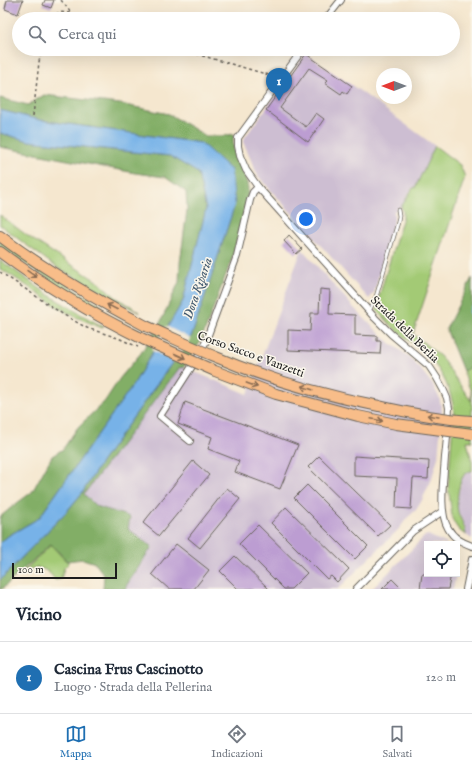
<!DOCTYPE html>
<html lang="it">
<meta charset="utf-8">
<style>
body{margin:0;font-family:"IM FELL English",serif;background:#f6f6f7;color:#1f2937}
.controls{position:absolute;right:12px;bottom:12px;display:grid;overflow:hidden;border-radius:0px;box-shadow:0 4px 16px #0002}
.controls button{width:36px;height:36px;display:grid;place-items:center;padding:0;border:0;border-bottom:1px solid #e0e1e3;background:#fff;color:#1f2937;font:20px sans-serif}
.compass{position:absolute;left:376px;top:68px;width:36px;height:36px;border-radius:50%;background:#fff;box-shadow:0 4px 16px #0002;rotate:270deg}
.scale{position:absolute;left:12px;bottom:10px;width:105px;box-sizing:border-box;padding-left:4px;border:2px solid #1c1c1c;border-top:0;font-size:11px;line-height:14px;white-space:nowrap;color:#1c1c1c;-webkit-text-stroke:3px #fbf7ec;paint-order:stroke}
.you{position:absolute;left:306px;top:219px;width:14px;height:14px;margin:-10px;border:3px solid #fff;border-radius:50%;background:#1a73e8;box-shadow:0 0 0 6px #1a73e833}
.badge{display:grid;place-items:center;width:26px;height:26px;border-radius:50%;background:#1f6fb2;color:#fff;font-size:13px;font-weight:700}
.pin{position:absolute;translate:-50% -33px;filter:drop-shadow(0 1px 2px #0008)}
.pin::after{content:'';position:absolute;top:21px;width:14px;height:12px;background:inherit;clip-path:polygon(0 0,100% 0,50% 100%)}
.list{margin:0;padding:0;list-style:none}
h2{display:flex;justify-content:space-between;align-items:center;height:52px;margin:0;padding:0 16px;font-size:17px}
h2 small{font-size:13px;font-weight:400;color:#747a83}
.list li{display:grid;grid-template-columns:26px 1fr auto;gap:12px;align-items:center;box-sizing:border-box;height:72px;padding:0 16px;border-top:1px solid #e0e1e3}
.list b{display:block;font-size:15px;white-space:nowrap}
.list p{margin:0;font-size:13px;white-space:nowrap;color:#747a83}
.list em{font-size:13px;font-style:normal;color:#747a83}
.icon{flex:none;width:22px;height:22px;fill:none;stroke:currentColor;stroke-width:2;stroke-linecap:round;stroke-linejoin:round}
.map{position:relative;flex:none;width:472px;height:589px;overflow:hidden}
.search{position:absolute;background:#fff;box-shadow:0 4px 16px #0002;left:12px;right:12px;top:12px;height:44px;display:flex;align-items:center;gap:10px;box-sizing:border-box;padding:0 14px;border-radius:22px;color:#747a83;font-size:15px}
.sheet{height:124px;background:#fff}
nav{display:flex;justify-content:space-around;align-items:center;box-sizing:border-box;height:56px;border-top:1px solid #e0e1e3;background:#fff;font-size:11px;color:#747a83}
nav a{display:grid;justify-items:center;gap:2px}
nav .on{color:#1f6fb2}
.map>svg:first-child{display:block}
</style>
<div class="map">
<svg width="472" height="589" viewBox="0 0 472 589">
<rect width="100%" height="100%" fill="#fbf7ec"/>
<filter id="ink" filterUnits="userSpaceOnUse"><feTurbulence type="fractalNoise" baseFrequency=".025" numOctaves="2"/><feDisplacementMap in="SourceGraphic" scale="8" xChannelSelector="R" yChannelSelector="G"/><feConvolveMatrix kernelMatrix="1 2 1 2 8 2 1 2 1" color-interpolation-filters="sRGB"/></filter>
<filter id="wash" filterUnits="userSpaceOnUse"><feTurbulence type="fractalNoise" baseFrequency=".012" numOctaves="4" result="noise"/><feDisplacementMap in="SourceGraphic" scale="16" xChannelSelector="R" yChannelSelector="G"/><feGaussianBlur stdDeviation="0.9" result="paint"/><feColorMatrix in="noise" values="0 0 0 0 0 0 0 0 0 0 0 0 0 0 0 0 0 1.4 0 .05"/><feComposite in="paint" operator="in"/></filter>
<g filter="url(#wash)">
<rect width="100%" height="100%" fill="#f5e7cf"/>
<g fill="#cdbed2">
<path d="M 306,54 L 360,91 L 435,146 L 415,188 L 412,188 L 401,207 L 394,211 L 394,220 L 374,293 L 369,299 L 258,176 L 243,142 L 243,140 Z"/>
<path d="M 302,249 L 354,308 L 377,331 L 389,342 L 408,356 L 421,370 L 433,385 L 439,397 L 442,410 L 438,457 L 431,481 L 421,502 L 416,510 L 407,518 L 399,529 L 338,589 L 126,589 L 126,586 L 152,547 L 128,529 L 130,517 L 96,506 L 84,494 L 180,366 L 248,394 Z"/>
<path d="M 472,471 L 472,539 L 466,535 L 465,527 L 458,511 L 457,499 L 462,479 L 466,473 Z"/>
<path d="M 428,535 L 447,544 L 427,544 L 427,574 L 456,574 L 453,589 L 372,589 L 425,536 Z"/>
</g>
<g fill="#a3ca75" stroke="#607348">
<path d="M 435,146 L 460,165 L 465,177 L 413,334 L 441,357 L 471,401 L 471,392 L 463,371 L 472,366 L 472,441 L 467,441 L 472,462 L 472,471 C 470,471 468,472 466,473 C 458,479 456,503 458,512 C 461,521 465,525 466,535 C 448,526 452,504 448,488 L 454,410 C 451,391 443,372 429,358 C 420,347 407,340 396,330 C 389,324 384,317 377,310 L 378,300 L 403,217 L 403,211 L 401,207 L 413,188 L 415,188 Z"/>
<path d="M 0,215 L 29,237 L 98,282 L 117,298 L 131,306 L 140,313 L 59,269 L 25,244 L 0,225 Z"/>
<path d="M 0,241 L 103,307 L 100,311 C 65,291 33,269 0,246 Z"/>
<path d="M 0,260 L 49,295 L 82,315 L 104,327 L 102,328 C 94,324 85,321 76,317 C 49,304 26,283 0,269 Z"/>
<path d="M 51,545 L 67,562 L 70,562 L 64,568 L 61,579 L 55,580 C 47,567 35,564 22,573 Z"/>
</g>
<g fill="#82ae66" stroke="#4f6541">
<path d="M 44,95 L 120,104 L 169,114 L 206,136 L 222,136 L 234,134 C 230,152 242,166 247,183 C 248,186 248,189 248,193 L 233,256 L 201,341 L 183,368 L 180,367 L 84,494 L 96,506 L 130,517 L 128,529 L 152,547 L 126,586 L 126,589 L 103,589 L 104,575 L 95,563 L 83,559 L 67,561 L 51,544 L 2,589 L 0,589 L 0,580 L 67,511 L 82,493 L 102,461 L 192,335 L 206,293 L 235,204 L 200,143 L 40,120 L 0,110 L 0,98 L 28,105 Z"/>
<path d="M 0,133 L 29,141 L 170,156 L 198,173 L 206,209 L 183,301 L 135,382 L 39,518 L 8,536 L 0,543 L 0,517 L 13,506 L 32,492 L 52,456 L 63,449 L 78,427 L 105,401 L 120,378 L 141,353 L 161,321 L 179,282 L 180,263 L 187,210 L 186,192 L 165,177 L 135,173 L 0,147 Z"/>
<path d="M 472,278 L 472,366 L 463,371 L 446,329 Z"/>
</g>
<path fill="#77b2e8" stroke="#4a6782" d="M 0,110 L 40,120 L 201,143 L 231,170 L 235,204 L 206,293 L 192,335 L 102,461 L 82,493 L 67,511 L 0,580 L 0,543 L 8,536 L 39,518 L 135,382 L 183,301 L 206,209 L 198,173 L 170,156 L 29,141 L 0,133 Z"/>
<path fill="#f5e7cf" d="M 166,326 L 191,339 L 175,362 L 151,350 Z"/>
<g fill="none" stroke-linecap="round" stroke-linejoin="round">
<path stroke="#77b2e8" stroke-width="2" d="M 472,306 L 470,311 L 472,334"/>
</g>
<g id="blocks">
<g fill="#bc9dd2">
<path d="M 7,0 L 23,0 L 18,14 L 5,9 Z"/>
<path d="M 45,0 L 54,0 L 51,8 L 43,5 Z"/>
<path d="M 306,54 L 352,86 L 347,94 L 343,91 L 341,94 L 325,83 L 328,80 L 309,68 L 280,108 L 306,127 L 316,113 L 324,119 L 308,142 L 266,110 Z"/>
<path d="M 289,235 L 302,249 L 296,254 L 284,241 Z"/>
<path d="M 320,289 L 330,290 L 329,314 L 355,315 L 355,335 L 377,336 L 377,341 L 381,341 L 380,354 L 288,350 L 288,330 L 310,331 L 311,313 L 319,313 Z"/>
<path d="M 185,402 L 298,445 L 280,489 L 235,472 L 239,461 L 208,449 L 212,437 L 178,424 Z"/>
<path d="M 319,456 L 390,525 L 378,536 L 308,467 Z"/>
<path d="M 354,456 L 429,461 L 428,479 L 413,478 L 411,509 L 396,508 L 397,478 L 354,476 Z"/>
<path d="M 193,461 L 209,475 L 159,536 L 143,523 Z"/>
<path d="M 307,485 L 368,546 L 355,559 L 294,498 Z"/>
<path d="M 227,488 L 240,499 L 200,548 L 188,538 Z"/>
<path d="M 286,507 L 349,569 L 337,582 L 331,576 L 327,579 L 271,523 Z"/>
<path d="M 258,525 L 307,573 L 291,589 L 284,589 L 239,544 Z"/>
<path d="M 176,544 L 209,570 L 194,589 L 169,589 L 152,574 Z"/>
<path d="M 235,556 L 269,589 L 238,589 L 220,571 Z"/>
<path d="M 422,574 L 451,574 L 448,589 L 420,589 Z"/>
<path d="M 392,579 L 402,589 L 382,589 Z"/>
</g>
</g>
</g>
<g filter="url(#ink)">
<use href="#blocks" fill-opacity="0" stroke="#68635b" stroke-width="1"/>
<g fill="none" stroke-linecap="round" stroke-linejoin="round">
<defs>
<path id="lane" d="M 369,311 L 376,297 L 398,222 L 399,216 L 398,210"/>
<g id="street">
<path d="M 326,19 L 341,0"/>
<path d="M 303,49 L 238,138 L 238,146 L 240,156 L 246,170 L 258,187 L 375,318 L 391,334 L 429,366 L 437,378 L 443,389 L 447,398 L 449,408 C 448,424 447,441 445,457 C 444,477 438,511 448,528 C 454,539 462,542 472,546"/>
<path d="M 190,441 L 160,416 L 198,357 L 205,343 L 237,256 L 250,200 L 253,192 L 258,187"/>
<path d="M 356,589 L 413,531 L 443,511"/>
<path d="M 466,589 L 472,559"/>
</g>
<g id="primary">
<path d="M 0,236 C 46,271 95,299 146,326"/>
<path d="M 0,252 C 45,286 94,315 145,340"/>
</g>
</defs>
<use href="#lane" stroke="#68635b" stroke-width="4.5"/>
<use href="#street" stroke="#68635b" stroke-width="8"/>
<use href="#primary" stroke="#68635b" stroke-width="12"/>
<g stroke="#68635b" stroke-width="1.5" stroke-dasharray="3 3" stroke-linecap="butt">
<path d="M 61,0 L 71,13"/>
<path d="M 52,19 L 59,12 L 71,13 L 78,19"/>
<path d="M 179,49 L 276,77"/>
<path d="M 33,116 L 39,62 L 42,49"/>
<path d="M 0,272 L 64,315 L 87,328 L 118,338 L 138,347"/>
</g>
<use href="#lane" stroke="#fff" stroke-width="3"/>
<use href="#street" stroke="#fff" stroke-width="6"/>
<use href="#primary" stroke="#f8bd89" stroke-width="10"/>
<defs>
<g id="primary-bridge">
<path d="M 146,326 C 169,336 192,347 216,357 C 268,379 323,395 379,406 C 409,413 441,419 472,421"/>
<path d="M 145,340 L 215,371 L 276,394 L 358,416 L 396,424 L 472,434"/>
</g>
</defs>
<use href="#primary-bridge" stroke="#68635b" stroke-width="12" stroke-linecap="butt"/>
<use href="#primary-bridge" stroke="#f8bd89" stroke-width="10"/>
</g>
<defs><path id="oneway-shaft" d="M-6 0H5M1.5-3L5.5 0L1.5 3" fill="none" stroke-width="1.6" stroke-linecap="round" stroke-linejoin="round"/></defs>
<g stroke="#8a6c52">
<use href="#oneway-shaft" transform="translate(32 274) rotate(35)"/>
<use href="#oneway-shaft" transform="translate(112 307) rotate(-152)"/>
<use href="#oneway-shaft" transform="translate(180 356) rotate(25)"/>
<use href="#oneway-shaft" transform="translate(252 385) rotate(20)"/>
<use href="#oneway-shaft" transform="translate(307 388) rotate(-163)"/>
<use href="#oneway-shaft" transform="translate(433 416) rotate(-171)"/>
<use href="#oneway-shaft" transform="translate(377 420) rotate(12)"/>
</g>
</g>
<g text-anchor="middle" stroke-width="3" stroke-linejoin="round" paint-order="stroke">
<g font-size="12" fill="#1c1c1c" stroke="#fbf7ec">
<text transform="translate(405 329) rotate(44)" y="4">Strada della Berlia</text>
<text transform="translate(251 354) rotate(20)" y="4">Corso Sacco e Vanzetti</text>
</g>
<g font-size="13" font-style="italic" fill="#40586e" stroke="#fbf7ec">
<text transform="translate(197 288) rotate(-71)" y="5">Dora Riparia</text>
</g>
</g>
</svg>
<div class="controls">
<button><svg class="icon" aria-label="locate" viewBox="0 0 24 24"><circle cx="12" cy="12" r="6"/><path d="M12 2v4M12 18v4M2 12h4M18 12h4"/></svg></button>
</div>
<svg class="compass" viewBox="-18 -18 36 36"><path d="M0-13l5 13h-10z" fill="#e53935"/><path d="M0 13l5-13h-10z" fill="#747a83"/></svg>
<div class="scale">100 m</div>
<div class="you"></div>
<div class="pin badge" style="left:279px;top:101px">1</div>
<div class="search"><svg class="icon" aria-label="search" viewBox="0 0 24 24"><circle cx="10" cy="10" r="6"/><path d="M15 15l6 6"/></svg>Cerca qui</div>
</div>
<section class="sheet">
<h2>Vicino<small></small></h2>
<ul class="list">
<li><span class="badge">1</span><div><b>Cascina Frus Cascinotto</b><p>Luogo · Strada della Pellerina</p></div><em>120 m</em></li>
</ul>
</section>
<nav>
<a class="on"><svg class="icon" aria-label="map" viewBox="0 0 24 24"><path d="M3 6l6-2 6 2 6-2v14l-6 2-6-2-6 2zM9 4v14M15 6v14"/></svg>Mappa</a>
<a><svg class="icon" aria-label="directions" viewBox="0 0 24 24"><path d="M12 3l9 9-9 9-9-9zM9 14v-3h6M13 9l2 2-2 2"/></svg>Indicazioni</a>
<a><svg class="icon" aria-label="saved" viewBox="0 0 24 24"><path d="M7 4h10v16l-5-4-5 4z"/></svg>Salvati</a>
</nav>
